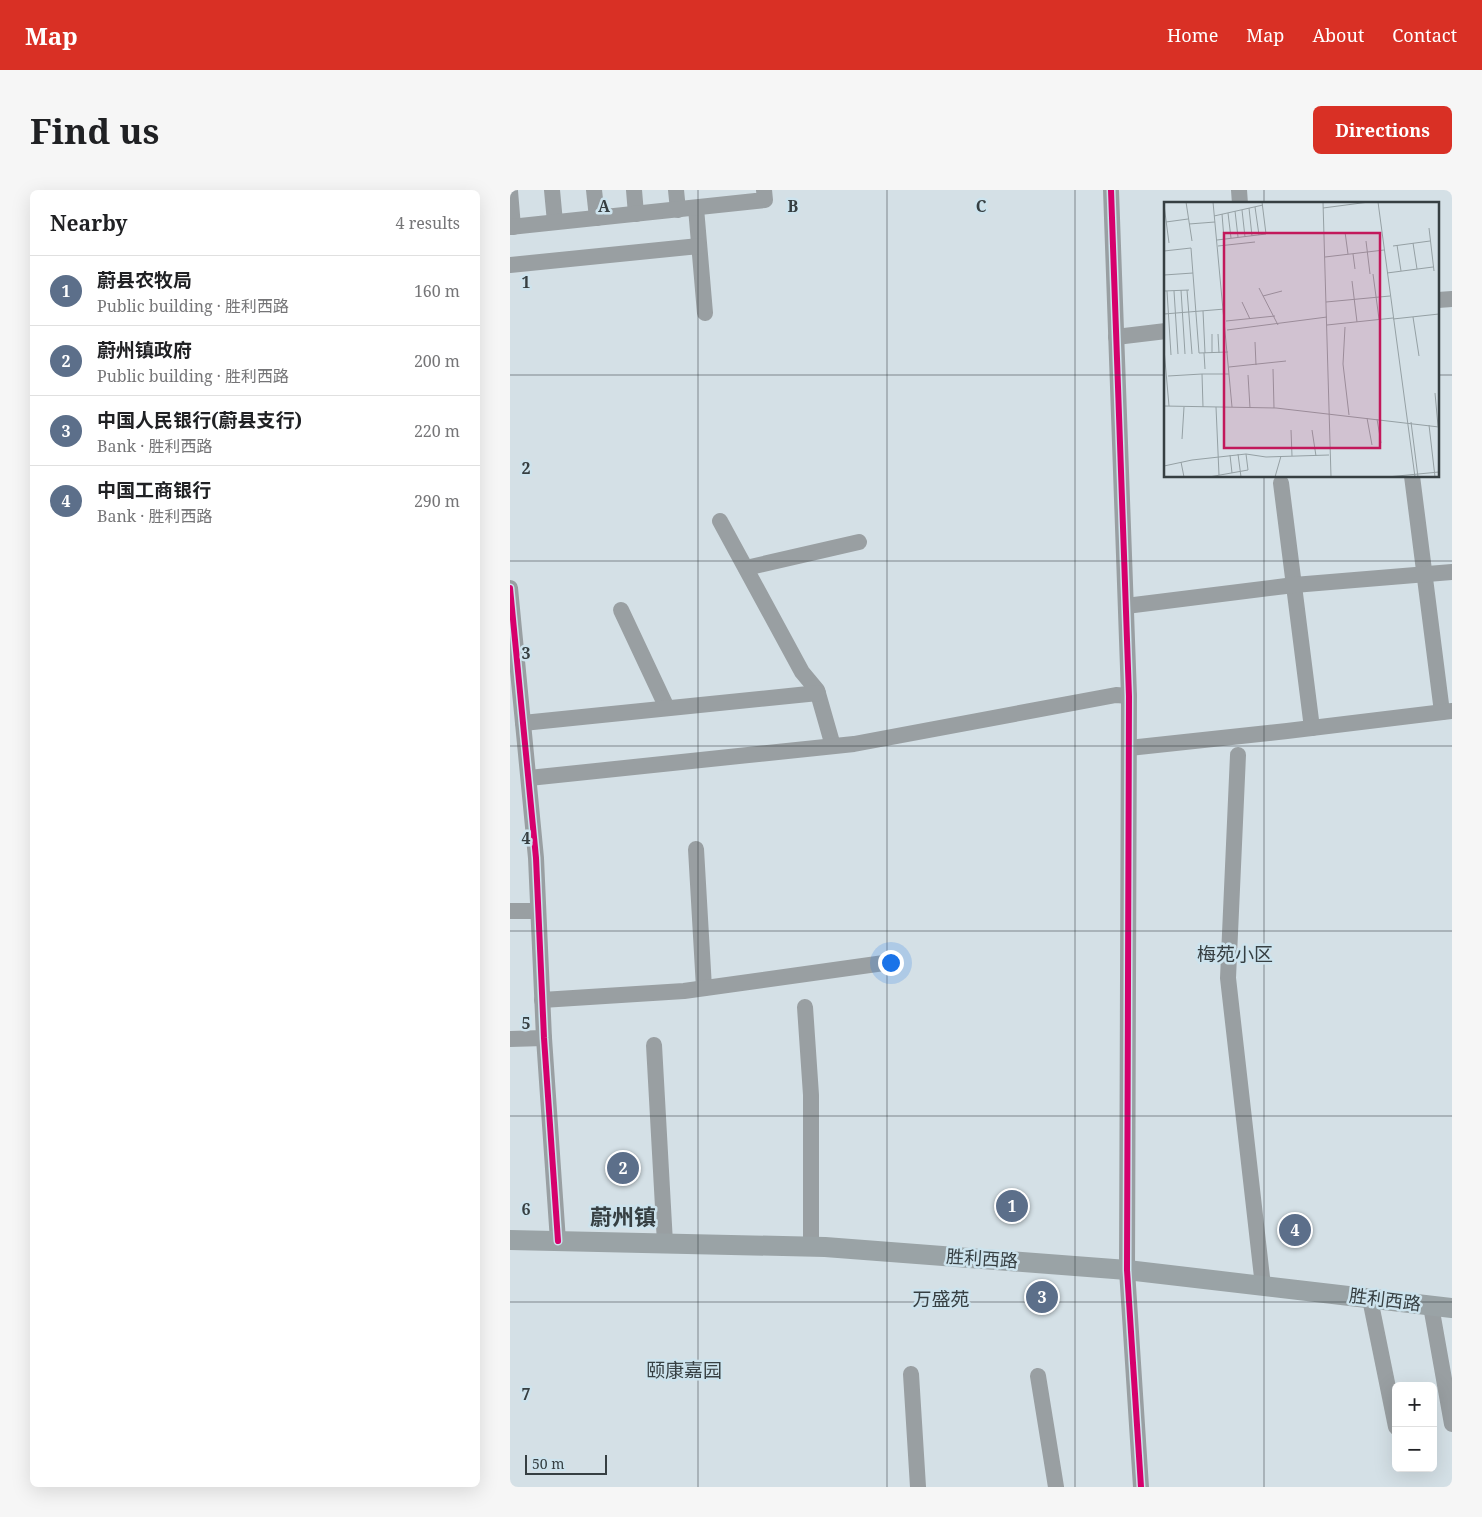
<!DOCTYPE html>
<meta charset="utf-8">
<style>
body{margin:0;font-family:"Noto Serif","Noto Sans SC",serif;background:#f6f6f6;color:#202124}
.controls{position:absolute;right:15px;bottom:15px;display:grid;overflow:hidden;border-radius:8px;box-shadow:0 5px 20px #0002}
.controls button{width:45px;height:45px;display:grid;place-items:center;padding:0;border:0;border-bottom:1px solid #e0e0e0;background:#fff;color:#202124;font:25px sans-serif}
.scale{position:absolute;left:15px;bottom:12px;width:82px;box-sizing:border-box;padding-left:5px;border:2px solid #363f42;border-top:0;font-size:14px;line-height:18px;white-space:nowrap;color:#363f42;-webkit-text-stroke:4px #cde3ed;paint-order:stroke}
.you{position:absolute;left:380px;top:772px;width:18px;height:18px;margin:-12px;border:4px solid #fff;border-radius:50%;background:#1a73e8;box-shadow:0 0 0 8px #1a73e833}
.badge{display:grid;place-items:center;width:32px;height:32px;border-radius:50%;background:#d93025;color:#fff;font-size:16px;font-weight:700}
.pin{position:absolute;translate:-50% -50%;border:2px solid #fff;box-shadow:0 1px 5px #0006}
.list{margin:0;padding:0;list-style:none}
h2{display:flex;justify-content:space-between;align-items:center;height:65px;margin:0;padding:0 20px;font-size:21px}
h2 small{font-size:16px;font-weight:400;color:#757577}
.list li{display:grid;grid-template-columns:32px 1fr auto;gap:15px;align-items:center;box-sizing:border-box;height:70px;padding:0 20px;border-top:1px solid #e0e0e0}
.list b{display:block;font-size:19px;white-space:nowrap}
.list p{margin:0;font-size:16px;white-space:nowrap;color:#757577}
.list em{font-size:16px;font-style:normal;color:#757577}
.map{position:relative;flex:none;width:942px;height:1297px;overflow:hidden;border-radius:8px}
header{display:flex;align-items:center;gap:30px;box-sizing:border-box;height:70px;padding:0 25px;background:#d93025;color:#fff}
header strong{font-size:24px}
nav{display:flex;gap:28px;margin-inline-start:auto;font-size:18px}
.intro{display:flex;align-items:center;justify-content:space-between;box-sizing:border-box;height:120px;padding:0 30px}
h1{margin:0;font-size:35px}
.button{padding:12px 22px;border-radius:8px;background:#d93025;color:#fff;font-size:18px;font-weight:700}
main{display:flex;gap:30px;padding:0 30px}
aside{flex:1;background:#fff;border-radius:8px;box-shadow:0 5px 20px #0002}
.map>svg:first-child{display:block}
</style>
<header>
<strong>Map</strong>
<nav><a>Home</a><a>Map</a><a>About</a><a>Contact</a></nav>
</header>
<div class="intro"><h1>Find us</h1><a class="button">Directions</a></div>
<main>
<aside>
<h2>Nearby<small>4 results</small></h2>
<ul class="list">
<li><span class="badge" style="background:#5c6f8a">1</span><div><b>蔚县农牧局</b><p>Public building · 胜利西路</p></div><em>160 m</em></li>
<li><span class="badge" style="background:#5c6f8a">2</span><div><b>蔚州镇政府</b><p>Public building · 胜利西路</p></div><em>200 m</em></li>
<li><span class="badge" style="background:#5c6f8a">3</span><div><b>中国人民银行(蔚县支行)</b><p>Bank · 胜利西路</p></div><em>220 m</em></li>
<li><span class="badge" style="background:#5c6f8a">4</span><div><b>中国工商银行</b><p>Bank · 胜利西路</p></div><em>290 m</em></li>
</ul>
</aside>
<div class="map">
<svg width="942" height="1297" viewBox="0 0 942 1297">
<rect width="100%" height="100%" fill="#d4e0e6"/>
<g fill="none" stroke-linecap="round" stroke-linejoin="round">
<g stroke="#999fa2" stroke-width="16">
<path d="M 42,0 L 45,32"/>
<path d="M 84,0 L 87,28"/>
<path d="M 124,0 L 126,24"/>
<path d="M 166,0 L 168,20"/>
<path d="M 601,0 L 619,506 L 617,1080 L 631,1297"/>
<path d="M 729,0 L 730,14"/>
<path d="M 0,1 L 3,37"/>
<path d="M 186,18 L 195,123"/>
<path d="M 0,37 L 255,10 L 254,0"/>
<path d="M 0,75 L 189,56"/>
<path d="M 928,110 L 942,109"/>
<path d="M 606,147 L 656,141"/>
<path d="M 902,286 L 932,522"/>
<path d="M 771,293 L 802,538"/>
<path d="M 210,331 L 292,482 L 307,500 L 323,556"/>
<path d="M 236,378 L 349,352"/>
<path d="M 0,398 L 26,668 L 34,848 L 48,1051"/>
<path d="M 616,416 L 784,395 L 942,382"/>
<path d="M 111,420 L 157,518"/>
<path d="M 13,533 L 308,503"/>
<path d="M 619,558 L 777,541 L 942,521"/>
<path d="M 728,565 L 718,788 L 753,1096"/>
<path d="M 19,588 L 344,554 L 606,505 L 619,506"/>
<path d="M 186,659 L 194,798"/>
<path d="M 0,721 L 28,721"/>
<path d="M 32,810 L 174,801 L 374,773"/>
<path d="M 295,817 L 301,905 L 301,1056"/>
<path d="M 0,849 L 34,848"/>
<path d="M 144,855 L 155,1053"/>
<path d="M 860,1109 L 886,1237"/>
<path d="M 921,1116 L 942,1234"/>
<path d="M 401,1184 L 408,1297"/>
<path d="M 528,1186 L 546,1297"/>
</g>
<path stroke="#9aa3a6" stroke-width="20" d="M 0,1050 L 315,1057 L 617,1080 L 942,1118"/>
<defs>
<g id="cycleway">
<path d="M 601,0 L 619,506 L 617,1080 L 631,1297"/>
<path d="M 0,398 L 26,668 L 34,848 L 48,1051"/>
</g>
</defs>
<use href="#cycleway" stroke="#cde3ed" stroke-width="9"/>
<use href="#cycleway" stroke="#d6006c" stroke-width="6"/>
</g>
<path fill="none" stroke="#363f42" stroke-width="1" stroke-opacity="0.55" d="M 188,0 L 188,1297M 377,0 L 377,1297M 565,0 L 565,1297M 754,0 L 754,14M 0,185 L 656,185M 928,185 L 942,185M 754,286 L 754,1297M 0,371 L 942,371M 0,556 L 942,556M 0,741 L 942,741M 0,926 L 942,926M 0,1112 L 942,1112"/>
<g text-anchor="middle" stroke-width="5" stroke-linejoin="round" paint-order="stroke">
<g font-size="18" fill="#363f42" stroke="#cde3ed">
<text transform="translate(472 1069) rotate(4)" y="6">胜利西路</text>
<text transform="translate(875 1110) rotate(7)" y="6">胜利西路</text>
</g>
<g font-size="19" fill="#363f42" stroke="#cde3ed">
<text x="725" y="771">梅苑小区</text>
<text x="431" y="1116">万盛苑</text>
<text x="174" y="1187">颐康嘉园</text>
</g>
<g font-size="22" font-weight="bold" fill="#363f42" stroke="#cde3ed">
<text x="113" y="1035">蔚州镇</text>
</g>
</g>
<g transform="translate(654 12)">
<rect width="275" height="275" fill="#d4e0e6"/>
<path fill="none" stroke="#95a0a4" stroke-width="1" d="M 22,0 L 28,39M 49,0 L 68,205M 159,0 L 167,275M 214,0 L 251,275M 0,3 L 5,41M 91,5 L 95,33M 85,6 L 88,34M 159,6 L 205,0M 78,8 L 81,35M 71,9 L 74,35M 64,11 L 67,36M 58,12 L 60,37M 50,14 L 99,3M 2,20 L 24,17M 25,22 L 51,20M 265,26 L 270,69M 181,30 L 184,52M 53,38 L 102,32 L 98,0M 202,39 L 206,72M 249,41 L 253,67M 233,43 L 237,69M 54,44 L 91,40M 229,44 L 266,39M 0,49 L 27,46 L 35,151 L 64,150M 189,52 L 191,67M 161,55 L 220,48M 223,71 L 269,65M 209,72 L 215,117M 0,73 L 29,71M 188,79 L 193,120M 95,86 L 114,123M 17,88 L 21,152M 23,88 L 28,152M 0,89 L 25,88M 3,89 L 7,153M 10,89 L 14,152M 99,94 L 118,89M 78,100 L 86,117M 162,100 L 226,94M 39,109 L 41,151M 0,112 L 61,107M 249,115 L 255,154M 229,117 L 275,112M 62,119 L 111,114M 163,123 L 229,116M 181,125 L 179,162 L 185,213M 63,128 L 163,115M 48,132 L 48,151M 54,132 L 55,151M 91,140 L 92,163M 0,147 L 5,204M 40,151 L 41,167M 65,165 L 122,159M 109,167 L 110,206M 84,173 L 86,206M 4,174 L 38,172M 271,191 L 274,224M 0,204 L 112,206 L 275,225M 39,205 L 38,172 L 65,172M 52,205 L 55,273M 203,216 L 208,243M 213,217 L 217,241M 247,220 L 254,275M 265,223 L 271,275M 127,228 L 128,254M 148,228 L 152,254M 18,237 L 20,205M 74,252 L 77,275M 66,253 L 68,271M 17,260 L 20,275M 0,264 L 28,258 L 82,252M 45,275 L 84,268 L 82,252 L 102,255 L 165,253M 111,275 L 117,254M 223,275 L 275,270"/>
<path fill="#c2185b" fill-opacity="0.15" stroke="#c2185b" stroke-width="2.5" d="M 60,31 L 216,31 L 216,246 L 60,246 Z"/>
<rect width="275" height="275" fill="none" stroke="#363f42" stroke-width="2.5"/>
</g>
<g font-size="16" text-anchor="middle" font-weight="bold" fill="#363f42" stroke="#cde3ed" stroke-width="5" stroke-linejoin="round" paint-order="stroke">
<text x="94" y="22">A</text>
<text x="283" y="22">B</text>
<text x="471" y="22">C</text>
<text x="16" y="98">1</text>
<text x="16" y="284">2</text>
<text x="16" y="469">3</text>
<text x="16" y="654">4</text>
<text x="16" y="839">5</text>
<text x="16" y="1025">6</text>
<text x="16" y="1210">7</text>
</g>
</svg>
<div class="controls">
<button>+</button>
<button>−</button>
</div>
<div class="scale">50 m</div>
<div class="you"></div>
<div class="pin badge" style="left:502px;top:1016px;background:#5c6f8a">1</div>
<div class="pin badge" style="left:113px;top:978px;background:#5c6f8a">2</div>
<div class="pin badge" style="left:532px;top:1107px;background:#5c6f8a">3</div>
<div class="pin badge" style="left:785px;top:1040px;background:#5c6f8a">4</div>
</div>
</main>
